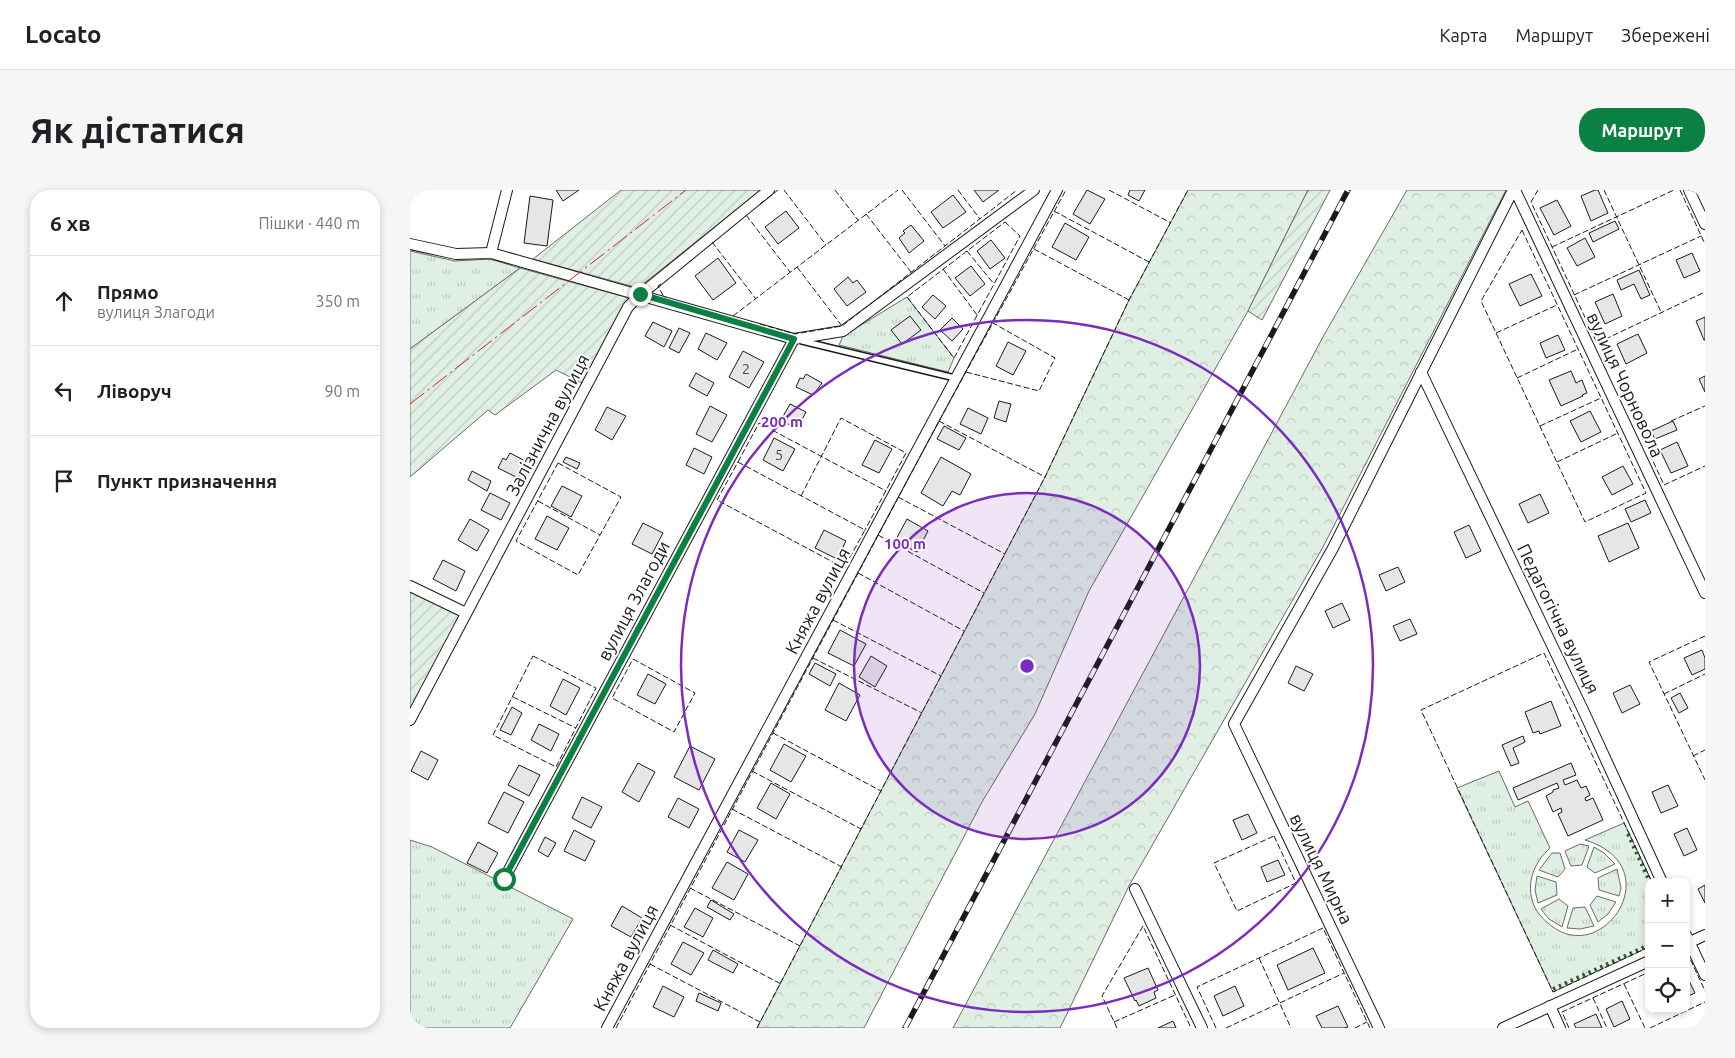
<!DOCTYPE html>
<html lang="uk">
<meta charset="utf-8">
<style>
body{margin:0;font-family:Ubuntu,sans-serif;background:#f6f6f6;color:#202124}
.controls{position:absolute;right:15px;bottom:15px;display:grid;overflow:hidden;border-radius:10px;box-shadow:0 2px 8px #0003}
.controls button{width:45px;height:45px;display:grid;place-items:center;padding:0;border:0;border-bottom:1px solid #e0e0e0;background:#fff;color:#202124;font:25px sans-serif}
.stop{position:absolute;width:15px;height:15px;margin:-11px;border:4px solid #0b8043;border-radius:50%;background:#fff}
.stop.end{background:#0b8043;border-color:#fff;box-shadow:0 1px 5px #0008}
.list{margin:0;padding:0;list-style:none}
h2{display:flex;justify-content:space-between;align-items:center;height:65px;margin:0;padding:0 20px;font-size:21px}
h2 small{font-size:16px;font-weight:400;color:#757577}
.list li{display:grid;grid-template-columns:32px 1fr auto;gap:15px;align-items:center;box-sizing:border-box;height:90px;padding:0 20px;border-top:1px solid #e0e0e0}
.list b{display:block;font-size:19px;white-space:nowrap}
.list p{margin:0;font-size:16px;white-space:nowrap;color:#757577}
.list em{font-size:16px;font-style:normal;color:#757577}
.icon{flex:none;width:28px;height:28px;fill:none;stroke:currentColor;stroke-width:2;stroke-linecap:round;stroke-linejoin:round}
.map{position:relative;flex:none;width:1295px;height:838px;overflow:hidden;border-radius:20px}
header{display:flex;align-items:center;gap:30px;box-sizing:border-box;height:70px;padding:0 25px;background:#fff;border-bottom:1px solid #e0e0e0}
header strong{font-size:24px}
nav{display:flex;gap:28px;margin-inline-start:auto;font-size:18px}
.intro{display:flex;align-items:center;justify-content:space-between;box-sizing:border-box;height:120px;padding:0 30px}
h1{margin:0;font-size:35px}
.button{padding:12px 22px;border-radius:20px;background:#0b8043;color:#fff;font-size:18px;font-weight:700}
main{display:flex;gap:30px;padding:0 30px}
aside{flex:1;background:#fff;border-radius:20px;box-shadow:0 2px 8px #0003}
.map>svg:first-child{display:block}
</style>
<header>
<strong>Locato</strong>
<nav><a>Карта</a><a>Маршрут</a><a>Збережені</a></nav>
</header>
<div class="intro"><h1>Як дістатися</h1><a class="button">Маршрут</a></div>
<main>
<aside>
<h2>6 хв<small>Пішки · 440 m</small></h2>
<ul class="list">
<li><svg class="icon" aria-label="ahead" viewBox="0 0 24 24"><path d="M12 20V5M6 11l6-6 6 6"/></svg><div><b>Прямо</b><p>вулиця Злагоди</p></div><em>350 m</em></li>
<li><svg class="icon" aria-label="left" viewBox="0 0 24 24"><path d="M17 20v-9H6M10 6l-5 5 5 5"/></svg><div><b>Ліворуч</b></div><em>90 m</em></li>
<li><svg class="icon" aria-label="arrive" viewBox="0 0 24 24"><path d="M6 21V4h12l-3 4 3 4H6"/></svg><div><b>Пункт призначення</b></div></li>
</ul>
</aside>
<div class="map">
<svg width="1295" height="838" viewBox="0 0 1295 838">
<defs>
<pattern id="grass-tufts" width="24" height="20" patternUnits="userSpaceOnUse" patternTransform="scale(1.25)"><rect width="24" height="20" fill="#e0efe3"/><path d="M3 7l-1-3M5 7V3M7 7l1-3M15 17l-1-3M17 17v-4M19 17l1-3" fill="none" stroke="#c0ccc2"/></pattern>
<pattern id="forest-crowns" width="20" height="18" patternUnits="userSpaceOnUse" patternTransform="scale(1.25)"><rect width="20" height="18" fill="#e0efe3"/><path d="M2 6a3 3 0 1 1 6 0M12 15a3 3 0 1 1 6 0" fill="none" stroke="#c0ccc2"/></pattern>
<pattern id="garden-furrows" width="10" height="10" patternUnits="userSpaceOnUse" patternTransform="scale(1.25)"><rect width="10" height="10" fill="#e0efe3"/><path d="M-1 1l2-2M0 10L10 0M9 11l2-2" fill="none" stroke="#c0ccc2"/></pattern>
</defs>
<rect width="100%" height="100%" fill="#fff"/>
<g fill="url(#grass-tufts)" stroke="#6a6a6a">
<path d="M 0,61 L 45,71 L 80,69 L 110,78 L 0,159 Z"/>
<path d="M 497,107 L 544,168 L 538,182 L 429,155 L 433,146 Z"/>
<path d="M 1089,581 L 1105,617 L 1118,611 L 1140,658 C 1125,672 1117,689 1122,710 C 1125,721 1133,730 1143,737 C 1195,775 1260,676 1175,650 L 1214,633 L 1242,692 L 1239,692 L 1239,757 L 1143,802 L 1047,598 Z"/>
<path d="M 0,650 L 22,657 L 163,729 L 100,838 L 0,838 Z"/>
<path d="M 1170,654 L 1179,656 L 1172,675 L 1161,676 L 1155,661 Z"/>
<path d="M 1184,657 L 1194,663 L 1205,674 L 1185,683 L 1177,677 Z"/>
<path d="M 1142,663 L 1150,663 L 1155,679 L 1148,687 L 1129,680 Z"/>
<path d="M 1207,679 L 1211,698 L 1209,706 L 1189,700 L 1188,688 Z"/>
<path d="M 1127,686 L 1146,692 L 1147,705 L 1128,713 L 1125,700 Z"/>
<path d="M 1187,706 L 1206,712 L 1198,724 L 1188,732 L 1180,715 Z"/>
<path d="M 1149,709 L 1158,716 L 1152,737 L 1139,729 L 1131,719 Z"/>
<path d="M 1175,717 L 1184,736 L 1170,739 L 1157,738 L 1163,718 Z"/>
</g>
<g fill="url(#forest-crowns)" stroke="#6a6a6a">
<path d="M 778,0 L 898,0 L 838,121 L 679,401 L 625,524 L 572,612 L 454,838 L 347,838 L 635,287 L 719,110 Z"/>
<path d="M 997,0 L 1096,0 L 913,357 L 720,694 L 650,838 L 543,838 L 914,145 Z"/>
</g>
<g fill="url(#garden-furrows)" stroke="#6a6a6a">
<path d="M 211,0 L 351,0 L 228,98 L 123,69 Z"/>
<path d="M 898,0 L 920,0 L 852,130 L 838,121 Z"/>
<path d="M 110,78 L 219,108 L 214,115 L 172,193 L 146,180 L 85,225 L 78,220 L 0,287 L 0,159 Z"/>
<path d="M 0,401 L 50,425 L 0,519 Z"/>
</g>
<g fill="#e6e6e6" stroke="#1a1a1a">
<path d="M 146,0 L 169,0 L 153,11 Z"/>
<path d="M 564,0 L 589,0 L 573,12 Z"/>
<path d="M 677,0 L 695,9 L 680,34 L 663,24 Z"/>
<path d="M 720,0 L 735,0 L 729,11 L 718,5 Z"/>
<path d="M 1185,0 L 1188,0 L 1198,23 L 1181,31 L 1171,6 Z"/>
<path d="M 543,5 L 556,22 L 533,38 L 521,22 Z"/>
<path d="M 120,6 L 143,10 L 137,56 L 114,53 Z"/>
<path d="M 1147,10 L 1161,36 L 1144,45 L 1130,18 Z"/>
<path d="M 376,21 L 389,38 L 368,54 L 355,37 Z"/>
<path d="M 1205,31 L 1209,39 L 1183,52 L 1179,43 Z"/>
<path d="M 655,33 L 679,47 L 666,70 L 642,57 Z"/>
<path d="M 501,35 L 514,51 L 499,63 L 489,48 L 495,43 L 493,41 Z"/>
<path d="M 1175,48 L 1185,67 L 1167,76 L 1157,58 Z"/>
<path d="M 581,50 L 595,68 L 580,79 L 567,61 Z"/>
<path d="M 1282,63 L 1290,81 L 1274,88 L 1266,70 Z"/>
<path d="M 308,68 L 326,93 L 303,110 L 285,86 Z"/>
<path d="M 561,76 L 575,94 L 560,106 L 545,88 Z"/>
<path d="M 1229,80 L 1240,105 L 1231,109 L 1224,94 L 1211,100 L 1207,90 Z"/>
<path d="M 1121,84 L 1132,106 L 1110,116 L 1099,94 Z"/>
<path d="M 438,87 L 443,93 L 447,90 L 456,102 L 437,116 L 424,99 Z"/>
<path d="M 1203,104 L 1212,126 L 1195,134 L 1185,112 Z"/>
<path d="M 523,105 L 536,116 L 525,129 L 512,117 Z"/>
<path d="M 500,126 L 511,140 L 492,154 L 481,140 Z"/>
<path d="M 1295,127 L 1295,150 L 1294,150 L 1286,131 Z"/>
<path d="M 542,128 L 553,139 L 542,151 L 530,140 Z"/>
<path d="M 243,132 L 262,141 L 254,157 L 235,146 Z"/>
<path d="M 269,138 L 280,143 L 269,163 L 259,158 Z"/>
<path d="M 296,143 L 317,153 L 307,170 L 288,159 Z"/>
<path d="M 1228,144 L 1237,163 L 1216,174 L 1207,154 Z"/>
<path d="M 1148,145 L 1155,160 L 1136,168 L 1130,153 Z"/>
<path d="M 598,152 L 616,161 L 603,185 L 586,176 Z"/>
<path d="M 333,161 L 354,172 L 339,198 L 319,187 Z"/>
<path d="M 1161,181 L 1166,193 L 1172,190 L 1177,203 L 1172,205 L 1173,206 L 1151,216 L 1139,190 Z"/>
<path d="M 286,183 L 304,193 L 297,206 L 279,196 Z"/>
<path d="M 396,184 L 412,193 L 403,205 L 386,197 L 390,188 L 393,189 Z"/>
<path d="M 1295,186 L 1295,202 L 1289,189 Z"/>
<path d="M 589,211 L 601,214 L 596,232 L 584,228 Z"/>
<path d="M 380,214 L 396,222 L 387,239 L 371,230 Z"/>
<path d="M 300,216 L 317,225 L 302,252 L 286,244 Z"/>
<path d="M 197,217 L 216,226 L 202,250 L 185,240 Z"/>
<path d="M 558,218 L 578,228 L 571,244 L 550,234 Z"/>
<path d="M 1180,221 L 1191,242 L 1171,252 L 1160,231 Z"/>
<path d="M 1263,231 L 1267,240 L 1245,249 L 1241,241 Z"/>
<path d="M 534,236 L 556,248 L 549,260 L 527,249 Z"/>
<path d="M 364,248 L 385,259 L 373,281 L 353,270 Z"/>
<path d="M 465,250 L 482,259 L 469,283 L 452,275 Z"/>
<path d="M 1267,252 L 1278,276 L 1261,283 L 1250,260 Z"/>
<path d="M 284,258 L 302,267 L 294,284 L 276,275 Z"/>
<path d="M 100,263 L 117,272 L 108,288 L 88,278 L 93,268 L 96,270 Z"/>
<path d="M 156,267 L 170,273 L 167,279 L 153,272 Z"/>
<path d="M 531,267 L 561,284 L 550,305 L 542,301 L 533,316 L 511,303 Z"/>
<path d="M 1213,276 L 1223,294 L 1202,305 L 1192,287 Z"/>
<path d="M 62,281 L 81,291 L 77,301 L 58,290 Z"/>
<path d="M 152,296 L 172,306 L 161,327 L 141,316 Z"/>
<path d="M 80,303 L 100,313 L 91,330 L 71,320 Z"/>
<path d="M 1130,304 L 1139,323 L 1118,333 L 1109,314 Z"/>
<path d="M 1235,310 L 1241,323 L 1221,332 L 1215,319 Z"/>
<path d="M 137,326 L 159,338 L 147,360 L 125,349 Z"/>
<path d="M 60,329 L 79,340 L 67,361 L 48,350 Z"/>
<path d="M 497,329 L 518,341 L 507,362 L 485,351 Z"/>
<path d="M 233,333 L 253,343 L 242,364 L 222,354 Z"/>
<path d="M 1218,333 L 1229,358 L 1199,372 L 1188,346 Z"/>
<path d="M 1059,335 L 1071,361 L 1056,368 L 1044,342 Z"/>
<path d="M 414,340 L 436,351 L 427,369 L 405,358 Z"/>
<path d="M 33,370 L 55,381 L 46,401 L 23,389 Z"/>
<path d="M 988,377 L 995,392 L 976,401 L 969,385 Z"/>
<path d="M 932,413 L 940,430 L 923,438 L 915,421 Z"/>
<path d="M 1000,429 L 1007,444 L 990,451 L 983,436 Z"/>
<path d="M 430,440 L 456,454 L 444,476 L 418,463 Z"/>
<path d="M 1292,460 L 1295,468 L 1295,479 L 1282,485 L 1274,468 Z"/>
<path d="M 461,466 L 477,476 L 465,497 L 449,487 Z"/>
<path d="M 405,473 L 426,484 L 420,496 L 399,484 Z"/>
<path d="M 886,476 L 903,484 L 894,501 L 878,493 Z"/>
<path d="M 238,484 L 256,494 L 245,514 L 227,505 Z"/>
<path d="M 153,489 L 170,498 L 156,525 L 140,516 Z"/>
<path d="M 429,493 L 450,505 L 436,531 L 415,520 Z"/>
<path d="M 1220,495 L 1230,514 L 1212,523 L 1203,503 Z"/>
<path d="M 1270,503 L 1278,518 L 1269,523 L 1261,508 Z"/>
<path d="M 1141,511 L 1151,536 L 1130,544 L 1129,541 L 1123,543 L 1115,522 Z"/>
<path d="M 102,517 L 112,523 L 101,545 L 90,540 Z"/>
<path d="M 129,534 L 149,544 L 141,561 L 121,550 Z"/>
<path d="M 1113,546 L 1115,552 L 1103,558 L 1109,573 L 1101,576 L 1092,555 Z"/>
<path d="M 374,554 L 396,566 L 381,592 L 360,580 Z"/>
<path d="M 280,556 L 305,569 L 289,600 L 264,587 Z"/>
<path d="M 11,561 L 28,570 L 18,590 L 1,581 Z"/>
<path d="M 228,573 L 245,582 L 229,612 L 212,602 Z"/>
<path d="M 1161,573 L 1166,585 L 1153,590 L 1155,595 L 1167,590 L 1171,598 L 1176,596 L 1180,605 L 1175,608 L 1176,611 L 1183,608 L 1193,630 L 1158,646 L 1148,624 L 1152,622 L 1151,618 L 1143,622 L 1136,606 L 1143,602 L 1143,600 L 1149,598 L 1147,593 L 1108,610 L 1103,598 Z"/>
<path d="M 109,575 L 130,585 L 119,606 L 98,595 Z"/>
<path d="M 361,593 L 380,604 L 366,629 L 347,618 Z"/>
<path d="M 1258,595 L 1268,616 L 1251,623 L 1242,602 Z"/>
<path d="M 94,602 L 114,612 L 98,643 L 78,633 Z"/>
<path d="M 172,607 L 192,617 L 181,638 L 162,628 Z"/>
<path d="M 268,608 L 289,619 L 279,638 L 258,627 Z"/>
<path d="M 838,624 L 847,643 L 832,650 L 823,630 Z"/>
<path d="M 1277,638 L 1287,660 L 1274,666 L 1264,644 Z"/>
<path d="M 164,640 L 185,651 L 175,671 L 154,661 Z"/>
<path d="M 329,640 L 348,650 L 335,672 L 317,662 Z"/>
<path d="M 135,647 L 146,653 L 138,667 L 128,661 Z"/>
<path d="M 68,652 L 88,663 L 77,683 L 57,673 Z"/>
<path d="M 868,670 L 875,685 L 857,692 L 851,677 Z"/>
<path d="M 317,672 L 338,684 L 324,710 L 302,698 Z"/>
<path d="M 1295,695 L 1295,713 L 1288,699 Z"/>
<path d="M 301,710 L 324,724 L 320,730 L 297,717 Z"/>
<path d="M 212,716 L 232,728 L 221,747 L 201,736 Z"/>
<path d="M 285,718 L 303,728 L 293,747 L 274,737 Z"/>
<path d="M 273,752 L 294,763 L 281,785 L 261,774 Z"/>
<path d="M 903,758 L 915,783 L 878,800 L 867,775 Z"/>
<path d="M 303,760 L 328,774 L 323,783 L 298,770 Z"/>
<path d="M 738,778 L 748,800 L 744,802 L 746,808 L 729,816 L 726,810 L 725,811 L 714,788 Z"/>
<path d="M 1276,785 L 1285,803 L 1276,807 Z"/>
<path d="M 253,796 L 274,807 L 264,827 L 243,817 Z"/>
<path d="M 825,796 L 834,816 L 813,826 L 804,806 Z"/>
<path d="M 289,803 L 311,813 L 308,821 L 286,811 Z"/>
<path d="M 1212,811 L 1220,829 L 1204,837 L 1196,819 Z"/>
<path d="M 928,816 L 938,837 L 934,838 L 912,838 L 906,826 Z"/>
<path d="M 1186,824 L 1192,838 L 1166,838 L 1164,834 Z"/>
<path d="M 763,831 L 766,838 L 748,838 Z"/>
</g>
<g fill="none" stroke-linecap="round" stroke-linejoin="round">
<defs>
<path id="lane" d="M 392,151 L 545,188"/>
<g id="street">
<path d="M 1105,0 L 1295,403"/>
<path d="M 1279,0 L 1295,34"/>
<path d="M 0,54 L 46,64 L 81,63 L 384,149 L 433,141 L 624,0"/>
<path d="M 81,63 L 97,0"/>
<path d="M 1011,182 L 1173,520 L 1252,692"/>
<path d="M 0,396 L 56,423"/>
<path d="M 0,530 L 218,117 L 230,105 L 359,0"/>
<path d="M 94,689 L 384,149"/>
<path d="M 725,699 L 792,838"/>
<path d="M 1276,745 L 1295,785"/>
<path d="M 1276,754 L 1295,745"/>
<path d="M 1140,816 L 1150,838"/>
<path d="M 197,838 L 647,0"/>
<path d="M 969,838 L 824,534 L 923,358 L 1103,0"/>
<path d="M 1093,838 L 1239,771"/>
</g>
</defs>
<use href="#lane" stroke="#1a1a1a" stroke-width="8"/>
<use href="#street" stroke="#1a1a1a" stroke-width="12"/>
<use href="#lane" stroke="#fff" stroke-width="5"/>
<use href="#street" stroke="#fff" stroke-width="10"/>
<defs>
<path id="rail" d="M 495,838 L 938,0"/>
</defs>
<use href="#rail" stroke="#1a1a1a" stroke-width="5.5"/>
<use href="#rail" stroke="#fff" stroke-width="4" stroke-dasharray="11" stroke-linecap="butt"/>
<g stroke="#2b5a34" stroke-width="4" stroke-dasharray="2.5 4" stroke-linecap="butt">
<path d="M 1218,644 L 1240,692"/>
<path d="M 1143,799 L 1239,755"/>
</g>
<g stroke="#1a1a1a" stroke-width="1" stroke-dasharray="6 2.5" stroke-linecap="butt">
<path d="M 374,0 L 416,55"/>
<path d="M 425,0 L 448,30"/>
<path d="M 492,0 L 535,56"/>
<path d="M 548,0 L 570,29"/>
<path d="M 699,0 L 761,33"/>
<path d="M 1128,0 L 1121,12 L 1187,153 L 1295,102"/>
<path d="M 1194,0 L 1251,122"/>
<path d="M 1270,0 L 1295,54"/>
<path d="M 350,14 L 368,0"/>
<path d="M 644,21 L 739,72"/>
<path d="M 456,24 L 501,82"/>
<path d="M 336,25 L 380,82"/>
<path d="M 595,32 L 610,46 L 544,168 L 497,107 Z"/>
<path d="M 1112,40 L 1236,303 L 1175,332 L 1071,111 Z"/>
<path d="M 302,52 L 346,109"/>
<path d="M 1142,57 L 1264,0"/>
<path d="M 624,59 L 719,110"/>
<path d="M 557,61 L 584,94"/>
<path d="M 387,77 L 432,136"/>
<path d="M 533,79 L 567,125"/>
<path d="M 251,94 L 248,96 L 254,107 L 256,107"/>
<path d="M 1164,105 L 1291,46"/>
<path d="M 323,126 L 488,0"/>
<path d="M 350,134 L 385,144 L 432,136 L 607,0"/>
<path d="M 1086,143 L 1147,115"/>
<path d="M 556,182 L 629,201 L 645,168 L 583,133"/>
<path d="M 1107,188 L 1168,159"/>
<path d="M 529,231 L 635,287"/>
<path d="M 1261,231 L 1295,216"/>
<path d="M 1130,236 L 1191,208"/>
<path d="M 1243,240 L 1231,245 L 1254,295 L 1295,276"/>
<path d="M 328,272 L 455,340 L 434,378 L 307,310 Z"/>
<path d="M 328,272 L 349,233 L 476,301"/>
<path d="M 1147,272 L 1208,243"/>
<path d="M 148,273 L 211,307 L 168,385 L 106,351 Z"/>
<path d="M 391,306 L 431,228 L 496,263 L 455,340"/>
<path d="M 488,307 L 595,364"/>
<path d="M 128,311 L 190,345"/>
<path d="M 468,345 L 574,403"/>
<path d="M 448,383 L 554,441"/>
<path d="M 423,430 L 531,486"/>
<path d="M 1295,446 L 1239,472 L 1295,590"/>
<path d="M 123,466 L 186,498 L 146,577 L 83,545 Z"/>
<path d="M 403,468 L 512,523"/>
<path d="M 223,469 L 285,503 L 264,542 L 202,508 Z"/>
<path d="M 1254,504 L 1295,484"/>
<path d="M 103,507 L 166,538"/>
<path d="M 363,543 L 471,601"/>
<path d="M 1283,566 L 1295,560"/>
<path d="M 342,581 L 451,639"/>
<path d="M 322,619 L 432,677"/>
<path d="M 864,646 L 886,693 L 827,721 L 804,673 Z"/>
<path d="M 280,698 L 390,756"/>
<path d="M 260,735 L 371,794"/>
<path d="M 1239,757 L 1143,802 L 1011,520 L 1134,463 L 1242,692"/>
<path d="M 1276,765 L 1278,764 L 1295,801"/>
<path d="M 849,768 L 881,838"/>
<path d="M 240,774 L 350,832"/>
<path d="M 1214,794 L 1235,838"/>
<path d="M 1183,808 L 1197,838"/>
<path d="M 704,832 L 765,805"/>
<path d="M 206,838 L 529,231 L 656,0"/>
<path d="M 347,838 L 635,287 L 719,110 L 778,0"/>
<path d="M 707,838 L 692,806 L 733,736 L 781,838"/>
<path d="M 806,838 L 787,797 L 913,738 L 960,838"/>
<path d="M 816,838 L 934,783"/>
<path d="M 945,838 L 957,832"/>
<path d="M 1159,838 L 1152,822 L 1239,782"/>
<path d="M 1240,838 L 1295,812"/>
</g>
<path stroke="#c62828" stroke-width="1" stroke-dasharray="18 4 2.5 4" stroke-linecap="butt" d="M 0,214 L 276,0"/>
</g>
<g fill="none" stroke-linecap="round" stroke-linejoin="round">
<path stroke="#0b8043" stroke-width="6" d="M 94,689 L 384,149 L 230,104"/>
</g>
<circle cx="617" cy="476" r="173" fill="#7b2cbf" fill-opacity=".12"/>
<g fill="none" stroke="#7b2cbf" stroke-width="2.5">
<circle cx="617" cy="476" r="173"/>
<circle cx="617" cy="476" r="346"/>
</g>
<g text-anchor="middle" stroke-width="4" stroke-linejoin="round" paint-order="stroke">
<g font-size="15" fill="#4d4d4d">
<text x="336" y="184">2</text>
<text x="369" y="270">5</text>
</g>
<g font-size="18" fill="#1a1a1a" stroke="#fff">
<text transform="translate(1215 195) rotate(65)" y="6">вулиця Чорновола</text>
<text transform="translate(138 235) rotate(-62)" y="6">Залізнична вулиця</text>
<text transform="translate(224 411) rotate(-62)" y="6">вулиця Злагоди</text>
<text transform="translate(408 411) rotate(-62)" y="6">Княжа вулиця</text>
<text transform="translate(1148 429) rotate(64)" y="6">Педагогічна вулиця</text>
<text transform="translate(911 679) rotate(64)" y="6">вулиця Мирна</text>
<text transform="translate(216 768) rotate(-62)" y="6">Княжа вулиця</text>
</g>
</g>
<circle cx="617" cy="476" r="8" fill="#7b2cbf" stroke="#fff" stroke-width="2.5"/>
<g font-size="15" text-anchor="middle" font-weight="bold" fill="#7b2cbf" stroke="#fff" stroke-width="4" stroke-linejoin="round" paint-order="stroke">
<text x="372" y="237">200 m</text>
<text x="495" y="359">100 m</text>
</g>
</svg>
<div class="controls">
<button>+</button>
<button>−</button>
<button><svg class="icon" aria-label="locate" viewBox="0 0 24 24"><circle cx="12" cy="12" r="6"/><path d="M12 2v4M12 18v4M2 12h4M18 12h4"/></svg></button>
</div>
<div class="stop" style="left:94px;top:689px"></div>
<div class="stop end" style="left:230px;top:104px"></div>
</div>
</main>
